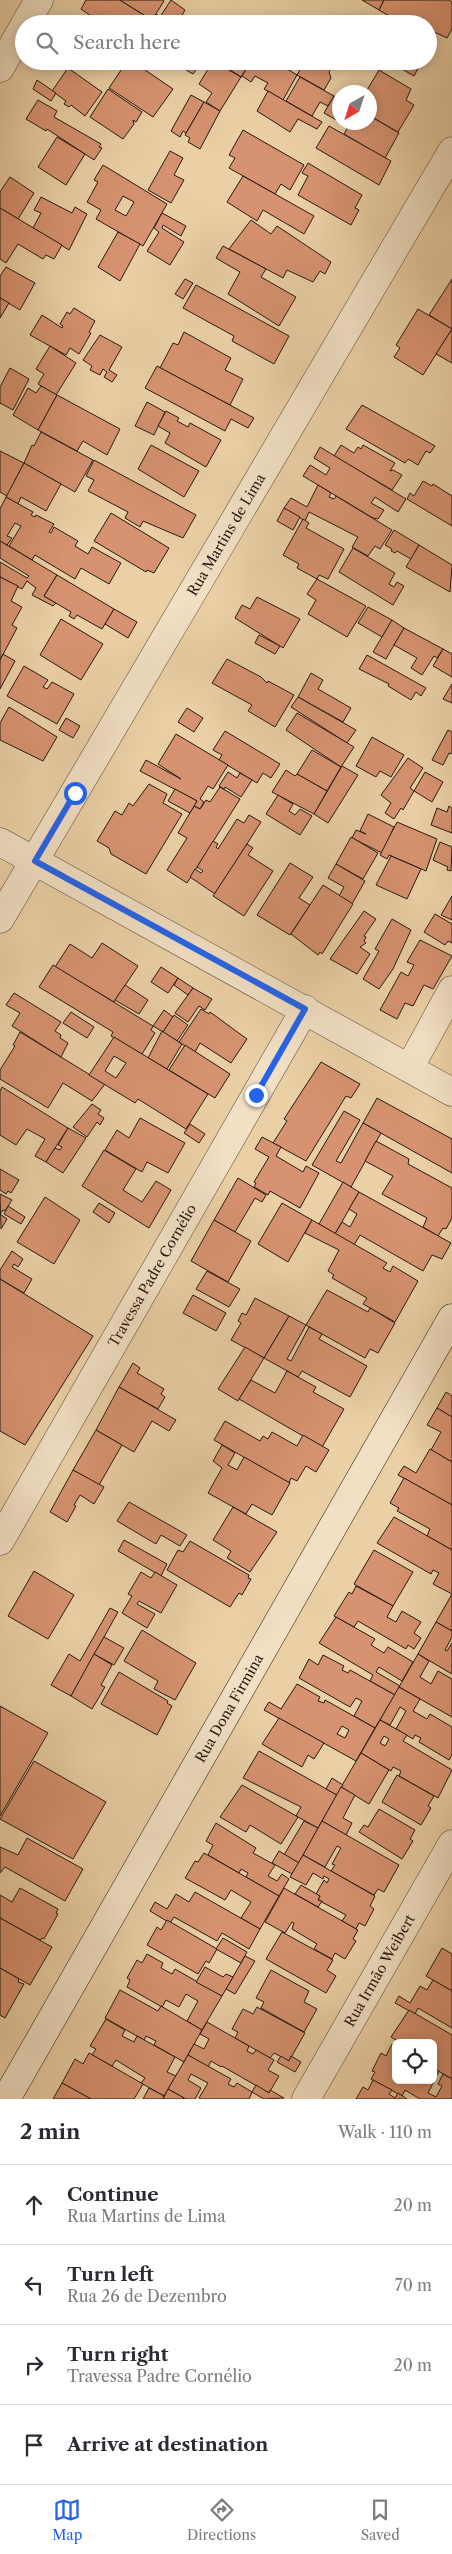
<!DOCTYPE html>
<meta charset="utf-8">
<style>
body{margin:0;font-family:"Libre Caslon Text",serif;background:#f2f2f3;color:#2b2b33}
.controls{position:absolute;right:15px;bottom:15px;display:grid;overflow:hidden;border-radius:8px;box-shadow:0 2px 12px #0003}
.controls button{width:45px;height:45px;display:grid;place-items:center;padding:0;border:0;border-bottom:1px solid #e1e1e2;background:#fff;color:#2b2b33;font:25px sans-serif}
.compass{position:absolute;left:332px;top:85px;width:45px;height:45px;border-radius:50%;background:#fff;box-shadow:0 2px 12px #0003;rotate:219deg}
.stop{position:absolute;width:15px;height:15px;margin:-11px;border:4px solid #2563eb;border-radius:50%;background:#fff}
.stop.end{background:#2563eb;border-color:#fff;box-shadow:0 1px 5px #0008}
.list{margin:0;padding:0;list-style:none}
h2{display:flex;justify-content:space-between;align-items:center;height:65px;margin:0;padding:0 20px;font-size:21px}
h2 small{font-size:16px;font-weight:400;color:#7c7c81}
.list li{display:grid;grid-template-columns:32px 1fr auto;gap:15px;align-items:center;box-sizing:border-box;height:80px;padding:0 20px;border-top:1px solid #e1e1e2}
.list b{display:block;font-size:19px;white-space:nowrap}
.list p{margin:0;font-size:16px;white-space:nowrap;color:#7c7c81}
.list em{font-size:16px;font-style:normal;color:#7c7c81}
.icon{flex:none;width:28px;height:28px;fill:none;stroke:currentColor;stroke-width:2;stroke-linecap:round;stroke-linejoin:round}
.map{position:relative;flex:none;width:452px;height:2099px;overflow:hidden}
.search{position:absolute;background:#fff;box-shadow:0 2px 12px #0003;left:15px;right:15px;top:15px;height:55px;display:flex;align-items:center;gap:12px;box-sizing:border-box;padding:0 18px;border-radius:28px;color:#7c7c81;font-size:19px}
.sheet{height:385px;background:#fff}
nav{display:flex;justify-content:space-around;align-items:center;box-sizing:border-box;height:70px;border-top:1px solid #e1e1e2;background:#fff;font-size:14px;color:#7c7c81}
nav a{display:grid;justify-items:center;gap:2px}
nav .on{color:#2563eb}
.map>svg:first-child{display:block}
</style>
<div class="map">
<svg width="452" height="2099" viewBox="0 0 452 2099">
<rect width="100%" height="100%" fill="#ebd0a6"/>
<filter id="stains"><feTurbulence type="fractalNoise" baseFrequency=".004" numOctaves="4"/><feColorMatrix values="0 0 0 0 .2 0 0 0 0 .09 0 0 0 0 .02 0 0 0 .5 -.17"/></filter>
<radialGradient id="worn" r=".72"><stop offset=".6" stop-color="#630" stop-opacity="0"/><stop offset="1" stop-color="#630" stop-opacity=".3"/></radialGradient>
<g fill="#d79371" stroke="#261912" fill-rule="evenodd">
<path d="M 86,0 L 120,0 L 158,24 L 102,24 L 81,9 Z"/>
<path d="M 120,0 L 162,0 L 164,1 L 152,20 Z"/>
<path d="M 171,0 L 185,10 L 181,17 L 196,24 L 158,24 L 152,20 L 156,14 L 160,17 Z"/>
<path d="M 362,0 L 384,0 L 379,10 Z"/>
<path d="M 384,0 L 449,0 L 452,2 L 452,29 L 447,38 L 428,29 L 428,24 L 403,24 L 379,10 Z"/>
<path d="M 127,61 L 132,61 L 173,89 L 153,117 L 109,88 Z"/>
<path d="M 171,61 L 202,61 L 193,74 Z"/>
<path d="M 213,61 L 241,77 L 220,111 L 206,102 L 212,93 L 199,84 Z"/>
<path d="M 229,61 L 242,61 L 248,66 L 241,77 L 226,67 Z"/>
<path d="M 251,61 L 274,61 L 297,75 L 283,100 L 264,89 L 268,83 L 255,76 L 251,82 L 242,76 Z"/>
<path d="M 305,61 L 335,61 L 329,72 L 331,78 L 324,90 L 297,75 Z"/>
<path d="M 388,61 L 422,61 L 414,76 Z"/>
<path d="M 68,68 L 102,92 L 85,116 L 71,105 L 69,107 L 64,104 L 66,101 L 52,91 Z"/>
<path d="M 379,70 L 411,89 L 406,100 L 414,105 L 398,132 L 370,116 L 370,92 L 366,92 Z"/>
<path d="M 300,77 L 334,96 L 328,106 L 320,102 L 312,116 L 286,101 Z"/>
<path d="M 37,80 L 56,93 L 51,101 L 33,89 Z"/>
<path d="M 108,89 L 142,112 L 136,122 L 133,120 L 134,124 L 123,139 L 90,117 Z"/>
<path d="M 268,91 L 322,122 L 317,129 L 298,119 L 290,132 L 257,111 Z"/>
<path d="M 191,95 L 204,102 L 186,133 L 183,131 L 180,137 L 171,131 Z"/>
<path d="M 334,96 L 340,99 L 340,122 L 324,113 Z"/>
<path d="M 38,100 L 57,111 L 54,117 L 101,144 L 99,147 L 102,148 L 94,160 L 47,129 L 46,131 L 26,119 Z"/>
<path d="M 204,102 L 220,111 L 200,149 L 188,142 L 190,138 L 185,135 Z"/>
<path d="M 370,116 L 399,133 L 385,158 L 344,134 L 348,127 L 340,122 L 370,122 Z"/>
<path d="M 329,126 L 391,161 L 379,185 L 316,148 Z"/>
<path d="M 243,130 L 304,165 L 290,190 L 281,184 L 275,194 L 229,168 L 235,158 L 229,155 Z"/>
<path d="M 57,137 L 85,154 L 66,185 L 38,167 Z"/>
<path d="M 170,151 L 183,158 L 174,175 L 184,180 L 171,203 L 148,190 Z"/>
<path d="M 308,163 L 362,195 L 355,208 L 359,210 L 351,225 L 298,195 L 308,176 L 302,173 Z"/>
<path d="M 103,165 L 167,204 L 143,246 L 96,219 L 101,210 L 87,202 L 98,182 L 94,180 ZM 123,196 L 134,202 L 126,216 L 115,210 Z"/>
<path d="M 243,176 L 314,216 L 304,234 L 263,210 L 257,221 L 227,202 Z"/>
<path d="M 10,177 L 34,193 L 18,219 L 0,208 L 0,192 Z"/>
<path d="M 41,197 L 72,213 L 75,207 L 87,214 L 69,250 L 33,228 L 41,213 L 34,210 Z"/>
<path d="M 0,208 L 62,245 L 54,259 L 46,255 L 43,259 L 18,244 L 6,263 L 0,259 Z"/>
<path d="M 162,213 L 186,226 L 181,236 L 163,225 L 162,228 L 184,242 L 170,265 L 147,251 L 159,232 L 154,228 Z"/>
<path d="M 251,220 L 271,234 L 277,226 L 331,262 L 325,274 L 320,271 L 313,282 L 287,270 L 283,278 L 229,249 Z"/>
<path d="M 118,232 L 140,244 L 120,281 L 98,267 Z"/>
<path d="M 223,246 L 266,269 L 261,277 L 296,297 L 279,326 L 228,294 L 240,272 L 216,258 Z"/>
<path d="M 6,267 L 35,283 L 20,310 L 0,298 L 0,276 Z"/>
<path d="M 185,279 L 193,283 L 183,299 L 175,294 Z"/>
<path d="M 452,279 L 452,329 L 429,315 Z"/>
<path d="M 196,285 L 289,336 L 274,364 L 232,341 L 234,336 L 183,308 Z"/>
<path d="M 0,298 L 9,303 L 0,318 Z"/>
<path d="M 74,308 L 95,321 L 89,332 L 91,333 L 79,354 L 70,348 L 66,355 L 30,335 L 42,315 L 62,328 L 63,326 L 60,324 L 67,312 L 70,314 Z"/>
<path d="M 418,309 L 452,329 L 423,375 L 394,357 L 400,348 L 396,345 Z"/>
<path d="M 452,329 L 452,363 L 436,354 Z"/>
<path d="M 184,332 L 231,358 L 225,370 L 243,379 L 230,405 L 160,368 L 173,343 L 178,345 Z"/>
<path d="M 100,335 L 122,347 L 109,370 L 117,375 L 112,382 L 104,377 L 107,372 L 103,369 L 100,375 L 90,370 L 92,366 L 83,360 Z"/>
<path d="M 50,346 L 76,363 L 56,395 L 38,384 L 44,374 L 36,369 Z"/>
<path d="M 157,366 L 254,418 L 248,428 L 231,419 L 225,431 L 145,388 Z"/>
<path d="M 10,368 L 29,379 L 13,410 L 0,403 L 0,387 Z"/>
<path d="M 41,386 L 57,395 L 38,430 L 13,415 L 28,388 L 36,393 Z"/>
<path d="M 57,395 L 120,429 L 107,455 L 83,441 L 77,451 L 38,430 Z"/>
<path d="M 147,402 L 165,412 L 154,435 L 135,426 Z"/>
<path d="M 362,405 L 435,446 L 430,453 L 426,451 L 418,465 L 408,459 L 405,463 L 346,429 Z"/>
<path d="M 166,411 L 179,418 L 177,421 L 188,427 L 190,423 L 221,440 L 206,467 L 165,443 L 170,433 L 158,426 Z"/>
<path d="M 41,432 L 93,460 L 75,492 L 24,463 L 32,445 L 34,446 Z"/>
<path d="M 151,445 L 199,471 L 184,497 L 138,469 Z"/>
<path d="M 341,445 L 354,453 L 358,447 L 361,449 L 363,445 L 395,463 L 390,471 L 393,470 L 402,475 L 392,490 L 334,456 Z"/>
<path d="M 320,447 L 406,499 L 398,512 L 375,497 L 371,503 L 384,510 L 378,519 L 373,518 L 303,476 L 310,465 L 326,475 L 330,468 L 314,458 Z"/>
<path d="M 0,451 L 24,463 L 7,496 L 0,492 Z"/>
<path d="M 94,460 L 196,515 L 183,538 L 143,521 L 140,527 L 125,518 L 128,512 L 88,491 L 94,480 L 86,476 Z"/>
<path d="M 24,463 L 61,484 L 46,511 L 21,497 L 18,504 L 6,497 Z"/>
<path d="M 423,481 L 432,486 L 433,484 L 452,496 L 452,526 L 407,499 L 410,493 L 414,496 Z"/>
<path d="M 318,485 L 331,493 L 329,497 L 334,499 L 336,496 L 392,530 L 380,549 L 375,546 L 368,556 L 352,547 L 358,537 L 309,512 L 305,521 L 284,508 L 291,498 L 307,507 Z"/>
<path d="M 6,497 L 33,512 L 31,515 L 35,517 L 36,515 L 54,524 L 49,532 L 51,533 L 54,527 L 78,541 L 75,546 L 88,554 L 92,547 L 121,563 L 109,584 L 81,568 L 75,579 L 35,555 L 32,560 L 9,546 L 21,526 L 15,523 L 7,536 L 12,538 L 7,545 L 0,541 L 0,509 Z"/>
<path d="M 284,508 L 300,517 L 293,530 L 277,521 Z"/>
<path d="M 111,513 L 169,548 L 154,573 L 147,570 L 146,572 L 94,541 Z"/>
<path d="M 303,519 L 309,523 L 306,528 L 344,549 L 328,579 L 319,575 L 317,579 L 297,568 L 299,564 L 283,555 Z"/>
<path d="M 394,530 L 419,545 L 411,559 L 397,551 L 395,553 L 391,551 L 392,549 L 385,545 Z"/>
<path d="M 0,541 L 57,575 L 44,596 L 56,603 L 53,606 L 32,595 L 36,588 L 27,581 L 22,589 L 0,577 L 0,562 L 27,578 L 29,576 L 0,558 Z"/>
<path d="M 419,545 L 452,565 L 450,592 L 406,567 Z"/>
<path d="M 353,548 L 395,573 L 389,584 L 394,587 L 397,582 L 404,586 L 393,605 L 339,572 Z"/>
<path d="M 57,575 L 114,609 L 102,629 L 77,615 L 74,619 L 69,616 L 71,612 L 44,596 Z"/>
<path d="M 0,577 L 18,586 L 11,601 L 22,607 L 12,625 L 17,628 L 0,660 Z"/>
<path d="M 317,579 L 366,606 L 347,637 L 308,614 L 316,600 L 307,594 Z"/>
<path d="M 257,597 L 300,619 L 283,648 L 235,618 L 242,605 L 250,609 Z"/>
<path d="M 368,607 L 392,620 L 382,637 L 358,623 Z"/>
<path d="M 114,609 L 137,622 L 128,638 L 105,624 Z"/>
<path d="M 61,619 L 103,644 L 81,680 L 40,655 Z"/>
<path d="M 392,620 L 404,628 L 386,659 L 373,652 Z"/>
<path d="M 404,628 L 443,649 L 437,658 L 434,656 L 422,675 L 411,668 L 417,658 L 394,645 Z"/>
<path d="M 259,635 L 280,646 L 275,654 L 255,643 Z"/>
<path d="M 443,649 L 452,654 L 452,677 L 433,666 Z"/>
<path d="M 3,654 L 15,661 L 0,689 L 0,660 Z"/>
<path d="M 367,655 L 426,688 L 421,696 L 416,692 L 411,700 L 388,686 L 389,684 L 359,669 Z"/>
<path d="M 227,659 L 261,677 L 267,683 L 268,681 L 294,695 L 275,727 L 248,711 L 252,705 L 212,683 Z"/>
<path d="M 24,666 L 48,680 L 43,687 L 47,689 L 52,682 L 74,694 L 57,724 L 7,696 Z"/>
<path d="M 311,673 L 323,680 L 318,689 L 351,708 L 343,722 L 298,697 Z"/>
<path d="M 452,684 L 452,703 L 443,699 Z"/>
<path d="M 298,697 L 356,730 L 347,743 L 291,707 Z"/>
<path d="M 9,707 L 57,737 L 43,761 L 0,740 L 0,723 Z"/>
<path d="M 187,708 L 203,718 L 194,732 L 178,722 Z"/>
<path d="M 297,713 L 354,747 L 341,767 L 286,730 Z"/>
<path d="M 66,718 L 80,726 L 73,738 L 59,730 Z"/>
<path d="M 448,730 L 452,732 L 452,754 L 449,753 L 443,765 L 432,760 Z"/>
<path d="M 225,731 L 280,764 L 271,778 L 263,773 L 257,783 L 219,760 L 222,755 L 213,750 Z"/>
<path d="M 176,734 L 228,765 L 213,789 L 208,786 L 200,799 L 204,802 L 200,809 L 194,806 L 197,801 L 140,771 L 146,760 L 181,779 L 158,764 Z"/>
<path d="M 372,737 L 404,755 L 391,777 L 380,771 L 376,777 L 356,766 Z"/>
<path d="M 312,750 L 341,767 L 327,791 L 297,774 Z"/>
<path d="M 408,758 L 423,768 L 410,788 L 414,791 L 403,810 L 401,808 L 394,819 L 385,813 L 391,803 L 381,795 Z"/>
<path d="M 342,766 L 358,775 L 328,823 L 314,814 Z"/>
<path d="M 286,770 L 295,776 L 297,774 L 327,791 L 314,814 L 272,792 Z"/>
<path d="M 228,772 L 237,778 L 240,773 L 252,780 L 241,797 L 225,787 L 224,789 L 219,786 Z"/>
<path d="M 425,772 L 443,782 L 432,802 L 414,791 Z"/>
<path d="M 149,784 L 167,794 L 163,803 L 182,814 L 146,874 L 111,854 L 109,848 L 97,841 L 115,811 L 122,815 L 129,803 L 133,806 Z"/>
<path d="M 220,787 L 240,799 L 187,883 L 167,870 L 187,838 L 178,833 L 194,806 L 200,809 L 206,800 L 210,802 Z"/>
<path d="M 175,789 L 197,801 L 190,813 L 168,801 Z"/>
<path d="M 278,795 L 293,804 L 289,811 L 295,815 L 300,809 L 312,816 L 300,835 L 266,814 Z"/>
<path d="M 449,806 L 452,808 L 452,833 L 431,825 L 437,808 L 447,812 Z"/>
<path d="M 368,814 L 394,827 L 382,853 L 352,838 L 356,830 L 366,834 L 360,831 Z"/>
<path d="M 249,815 L 261,822 L 215,894 L 190,877 L 195,869 L 201,873 L 203,871 L 197,867 L 213,841 L 218,844 L 216,847 L 218,849 L 237,819 L 244,823 Z"/>
<path d="M 397,822 L 437,839 L 426,871 L 389,855 L 387,859 L 380,855 Z"/>
<path d="M 351,837 L 378,853 L 363,879 L 336,864 Z"/>
<path d="M 440,842 L 452,847 L 451,871 L 447,870 L 448,867 L 433,860 Z"/>
<path d="M 247,844 L 253,848 L 248,855 L 273,871 L 244,916 L 213,896 Z"/>
<path d="M 391,856 L 421,869 L 407,899 L 376,885 Z"/>
<path d="M 290,863 L 313,877 L 299,898 L 310,905 L 290,935 L 257,915 Z"/>
<path d="M 336,864 L 365,881 L 352,904 L 339,896 L 344,887 L 328,878 Z"/>
<path d="M 323,885 L 353,904 L 322,954 L 320,952 L 318,955 L 291,934 Z"/>
<path d="M 452,896 L 452,920 L 441,915 Z"/>
<path d="M 364,911 L 376,919 L 364,936 L 366,937 L 364,941 L 366,943 L 360,947 L 370,954 L 357,974 L 330,959 Z"/>
<path d="M 435,914 L 452,924 L 452,943 L 448,941 L 445,945 L 424,932 Z"/>
<path d="M 392,919 L 411,930 L 393,969 L 379,989 L 363,979 L 379,951 L 375,949 Z"/>
<path d="M 420,940 L 452,956 L 433,989 L 424,985 L 413,1006 L 405,1003 L 397,1019 L 380,1010 L 401,972 L 408,976 L 414,965 L 407,962 Z"/>
<path d="M 102,943 L 138,966 L 114,1002 L 55,967 L 70,944 L 92,958 Z"/>
<path d="M 53,965 L 153,1026 L 151,1030 L 155,1033 L 142,1054 L 111,1036 L 113,1032 L 39,987 Z"/>
<path d="M 161,967 L 178,978 L 168,993 L 151,982 Z"/>
<path d="M 178,978 L 193,988 L 188,995 L 174,985 Z"/>
<path d="M 125,985 L 148,1000 L 139,1014 L 115,1000 Z"/>
<path d="M 193,988 L 212,999 L 205,1010 L 199,1006 L 188,1022 L 175,1013 Z"/>
<path d="M 14,993 L 61,1022 L 55,1031 L 61,1035 L 60,1038 L 68,1043 L 61,1057 L 12,1026 L 20,1013 L 6,1005 Z"/>
<path d="M 201,1009 L 209,1014 L 210,1012 L 247,1039 L 231,1063 L 200,1043 L 195,1052 L 179,1042 Z"/>
<path d="M 164,1010 L 173,1017 L 163,1032 L 153,1026 Z"/>
<path d="M 71,1012 L 94,1027 L 87,1038 L 63,1023 Z"/>
<path d="M 174,1015 L 188,1025 L 177,1041 L 163,1032 Z"/>
<path d="M 162,1031 L 182,1044 L 167,1069 L 148,1058 Z"/>
<path d="M 20,1032 L 105,1084 L 92,1101 L 63,1083 L 48,1108 L 0,1079 L 0,1070 L 15,1046 L 13,1045 Z"/>
<path d="M 114,1037 L 208,1094 L 186,1129 L 138,1099 L 135,1103 L 89,1075 ZM 114,1056 L 126,1063 L 116,1078 L 105,1071 Z"/>
<path d="M 185,1045 L 230,1074 L 215,1098 L 169,1070 Z"/>
<path d="M 321,1062 L 360,1084 L 351,1098 L 346,1096 L 306,1161 L 273,1143 L 287,1121 L 284,1119 Z"/>
<path d="M 2,1087 L 68,1128 L 46,1162 L 35,1156 L 45,1139 L 27,1129 L 16,1145 L 0,1135 L 0,1091 Z"/>
<path d="M 377,1098 L 452,1139 L 452,1173 L 363,1123 Z"/>
<path d="M 92,1104 L 101,1110 L 98,1114 L 104,1118 L 100,1125 L 97,1122 L 87,1137 L 73,1127 Z"/>
<path d="M 344,1111 L 360,1120 L 336,1161 L 341,1163 L 363,1123 L 381,1133 L 351,1187 L 312,1165 Z"/>
<path d="M 140,1118 L 185,1143 L 168,1173 L 147,1162 L 142,1172 L 105,1150 L 117,1130 L 129,1138 Z"/>
<path d="M 190,1124 L 205,1134 L 199,1143 L 184,1133 Z"/>
<path d="M 68,1128 L 86,1138 L 63,1173 L 46,1162 L 55,1148 L 60,1150 L 62,1147 L 58,1145 Z"/>
<path d="M 262,1137 L 281,1147 L 276,1156 L 303,1172 L 306,1166 L 319,1173 L 300,1208 L 270,1191 L 268,1195 L 254,1187 L 256,1183 L 254,1182 L 269,1157 L 255,1149 Z"/>
<path d="M 376,1141 L 409,1159 L 408,1164 L 452,1188 L 452,1218 L 446,1229 L 443,1228 L 438,1236 L 423,1227 L 427,1218 L 382,1194 L 393,1176 L 365,1161 Z"/>
<path d="M 104,1150 L 136,1169 L 123,1190 L 142,1202 L 156,1181 L 171,1190 L 149,1228 L 82,1186 Z"/>
<path d="M 0,1169 L 19,1180 L 11,1193 L 8,1191 L 6,1194 L 0,1190 Z"/>
<path d="M 238,1178 L 266,1195 L 262,1202 L 255,1198 L 235,1232 L 214,1220 Z"/>
<path d="M 343,1182 L 359,1192 L 335,1234 L 319,1224 Z"/>
<path d="M 359,1192 L 451,1243 L 442,1259 L 432,1255 L 423,1271 L 360,1235 L 354,1245 L 335,1234 L 342,1222 L 350,1227 L 357,1214 L 349,1209 Z"/>
<path d="M 0,1194 L 12,1200 L 5,1211 L 3,1210 L 0,1214 L 7,1219 L 1,1229 Z"/>
<path d="M 45,1197 L 80,1220 L 54,1264 L 17,1242 Z"/>
<path d="M 99,1203 L 115,1213 L 109,1223 L 93,1212 Z"/>
<path d="M 282,1203 L 312,1220 L 288,1262 L 258,1244 Z"/>
<path d="M 8,1206 L 25,1217 L 21,1224 L 4,1214 Z"/>
<path d="M 214,1220 L 251,1241 L 228,1282 L 191,1261 Z"/>
<path d="M 312,1220 L 387,1263 L 383,1268 L 390,1272 L 393,1266 L 418,1281 L 395,1322 L 363,1304 L 367,1298 L 332,1278 L 334,1275 L 328,1271 L 339,1250 L 305,1233 Z"/>
<path d="M 12,1251 L 23,1259 L 18,1267 L 14,1264 L 12,1267 L 32,1279 L 24,1293 L 0,1279 L 0,1270 Z"/>
<path d="M 207,1271 L 240,1289 L 229,1307 L 196,1289 Z"/>
<path d="M 0,1279 L 93,1336 L 25,1445 L 0,1431 Z"/>
<path d="M 327,1290 L 368,1312 L 370,1308 L 395,1323 L 378,1353 L 370,1349 L 365,1358 L 306,1325 Z"/>
<path d="M 193,1295 L 226,1313 L 216,1331 L 183,1313 Z"/>
<path d="M 255,1298 L 289,1316 L 264,1358 L 231,1340 L 241,1323 L 238,1321 L 242,1313 L 246,1315 Z"/>
<path d="M 289,1316 L 306,1325 L 287,1359 L 291,1361 L 309,1327 L 322,1334 L 319,1339 L 367,1366 L 350,1397 L 302,1371 L 298,1377 L 264,1358 Z"/>
<path d="M 245,1347 L 264,1358 L 238,1401 L 218,1389 Z"/>
<path d="M 133,1363 L 140,1368 L 137,1373 L 164,1389 L 161,1394 L 165,1397 L 158,1409 L 119,1387 Z"/>
<path d="M 287,1371 L 316,1387 L 313,1392 L 344,1409 L 322,1447 L 239,1399 L 251,1380 L 275,1393 Z"/>
<path d="M 119,1387 L 176,1420 L 169,1431 L 152,1421 L 134,1452 L 96,1430 Z"/>
<path d="M 446,1392 L 452,1396 L 452,1417 L 437,1408 Z"/>
<path d="M 437,1408 L 452,1417 L 452,1462 L 431,1450 L 441,1432 L 427,1425 Z"/>
<path d="M 225,1421 L 260,1441 L 263,1436 L 268,1439 L 272,1432 L 297,1446 L 303,1435 L 329,1450 L 316,1472 L 306,1466 L 297,1481 L 291,1478 L 289,1483 L 214,1440 Z"/>
<path d="M 96,1430 L 122,1445 L 99,1485 L 73,1470 Z"/>
<path d="M 222,1445 L 235,1453 L 228,1465 L 237,1470 L 244,1457 L 290,1483 L 272,1515 L 252,1504 L 246,1514 L 208,1493 L 222,1468 L 213,1461 Z"/>
<path d="M 430,1449 L 452,1462 L 452,1505 L 398,1475 L 404,1466 L 416,1473 Z"/>
<path d="M 73,1470 L 104,1487 L 94,1504 L 80,1495 L 74,1505 L 76,1506 L 67,1522 L 50,1512 Z"/>
<path d="M 404,1478 L 452,1505 L 452,1550 L 427,1536 L 430,1529 L 397,1511 L 399,1508 L 390,1503 Z"/>
<path d="M 129,1502 L 187,1535 L 180,1546 L 161,1535 L 156,1544 L 117,1521 Z"/>
<path d="M 233,1507 L 277,1532 L 250,1572 L 227,1558 L 231,1551 L 213,1540 Z"/>
<path d="M 394,1517 L 452,1550 L 452,1594 L 433,1584 L 439,1573 L 433,1570 L 431,1574 L 377,1543 Z"/>
<path d="M 124,1540 L 167,1564 L 161,1576 L 118,1551 Z"/>
<path d="M 190,1541 L 249,1575 L 248,1578 L 251,1579 L 242,1595 L 239,1593 L 230,1607 L 167,1570 L 178,1550 L 183,1552 Z"/>
<path d="M 374,1550 L 413,1572 L 393,1606 L 354,1584 Z"/>
<path d="M 34,1571 L 74,1595 L 48,1639 L 8,1616 Z"/>
<path d="M 141,1572 L 151,1578 L 155,1572 L 177,1585 L 161,1613 L 139,1601 L 137,1604 L 155,1614 L 147,1628 L 122,1613 L 132,1596 L 128,1594 Z"/>
<path d="M 356,1586 L 393,1606 L 387,1617 L 396,1622 L 402,1611 L 421,1622 L 414,1633 L 421,1638 L 414,1649 L 408,1645 L 406,1649 L 358,1621 L 354,1627 L 334,1616 L 349,1592 L 352,1594 Z"/>
<path d="M 452,1594 L 452,1631 L 436,1622 Z"/>
<path d="M 110,1608 L 118,1612 L 71,1696 L 51,1685 L 69,1654 L 80,1661 Z"/>
<path d="M 336,1617 L 375,1639 L 371,1645 L 384,1653 L 388,1647 L 413,1662 L 402,1681 L 379,1667 L 376,1672 L 400,1686 L 395,1695 L 370,1681 L 373,1675 L 319,1643 Z"/>
<path d="M 436,1622 L 452,1631 L 452,1637 L 445,1650 L 447,1651 L 452,1643 L 452,1674 L 418,1654 Z"/>
<path d="M 142,1630 L 196,1663 L 175,1700 L 154,1689 L 158,1681 L 124,1661 Z"/>
<path d="M 104,1637 L 124,1648 L 114,1665 L 94,1654 Z"/>
<path d="M 94,1654 L 112,1665 L 101,1685 L 105,1687 L 92,1709 L 71,1696 Z"/>
<path d="M 418,1654 L 429,1661 L 420,1677 L 431,1684 L 438,1671 L 452,1679 L 452,1717 L 399,1687 Z"/>
<path d="M 323,1655 L 344,1666 L 342,1670 L 348,1673 L 350,1670 L 395,1695 L 375,1728 L 354,1716 L 362,1701 L 356,1698 L 350,1707 L 299,1678 L 309,1659 L 318,1665 Z"/>
<path d="M 119,1672 L 168,1701 L 167,1703 L 172,1706 L 157,1735 L 101,1704 Z"/>
<path d="M 297,1684 L 320,1697 L 318,1701 L 324,1703 L 325,1700 L 375,1728 L 356,1761 L 264,1710 L 269,1702 L 281,1709 ZM 342,1726 L 349,1730 L 345,1738 L 337,1734 Z"/>
<path d="M 399,1687 L 420,1699 L 413,1711 L 427,1719 L 430,1714 L 452,1727 L 452,1755 L 449,1760 L 419,1742 L 421,1738 L 415,1735 L 413,1739 L 396,1729 L 406,1711 L 400,1707 L 390,1725 L 380,1720 Z"/>
<path d="M 0,1706 L 48,1733 L 0,1816 Z"/>
<path d="M 279,1718 L 324,1743 L 314,1759 L 308,1755 L 302,1767 L 262,1744 Z"/>
<path d="M 380,1720 L 407,1735 L 403,1741 L 452,1770 L 438,1798 L 399,1776 L 401,1771 L 393,1767 L 391,1771 L 361,1753 ZM 384,1736 L 389,1739 L 385,1746 L 380,1743 Z"/>
<path d="M 259,1751 L 337,1795 L 318,1828 L 296,1816 L 301,1807 L 243,1778 Z"/>
<path d="M 361,1753 L 389,1770 L 369,1804 L 341,1787 Z"/>
<path d="M 34,1761 L 106,1802 L 73,1859 L 0,1819 Z"/>
<path d="M 397,1775 L 434,1796 L 428,1806 L 431,1808 L 421,1825 L 382,1802 Z"/>
<path d="M 332,1778 L 343,1785 L 337,1795 L 326,1789 Z"/>
<path d="M 242,1785 L 298,1817 L 281,1844 L 250,1825 L 246,1832 L 220,1817 Z"/>
<path d="M 341,1787 L 355,1795 L 343,1818 L 352,1823 L 346,1835 L 322,1821 Z"/>
<path d="M 379,1809 L 415,1830 L 410,1839 L 413,1841 L 402,1859 L 359,1832 L 364,1825 L 368,1827 Z"/>
<path d="M 304,1821 L 318,1828 L 299,1863 L 284,1855 Z"/>
<path d="M 322,1821 L 399,1865 L 384,1892 L 378,1889 L 374,1895 L 331,1871 L 335,1865 L 332,1864 L 341,1848 L 337,1846 L 325,1867 L 303,1855 Z"/>
<path d="M 216,1823 L 256,1848 L 253,1853 L 275,1865 L 268,1876 L 277,1881 L 282,1874 L 289,1879 L 279,1896 L 246,1877 L 248,1873 L 241,1869 L 239,1873 L 208,1855 L 213,1845 L 206,1841 Z"/>
<path d="M 27,1838 L 83,1869 L 65,1901 L 5,1867 L 0,1873 L 0,1847 L 18,1855 Z"/>
<path d="M 279,1851 L 299,1863 L 292,1874 L 272,1863 Z"/>
<path d="M 204,1853 L 279,1896 L 260,1929 L 241,1918 L 251,1902 L 231,1890 L 225,1900 L 185,1878 L 195,1861 L 198,1862 Z"/>
<path d="M 303,1855 L 375,1896 L 370,1906 L 374,1909 L 365,1926 L 359,1923 L 356,1929 L 342,1921 L 346,1915 L 318,1900 L 320,1896 L 316,1894 L 324,1880 L 327,1883 L 329,1879 L 324,1876 L 323,1879 L 313,1873 L 306,1885 L 290,1877 Z"/>
<path d="M 301,1885 L 320,1896 L 318,1900 L 322,1901 L 318,1907 L 295,1894 Z"/>
<path d="M 20,1888 L 58,1909 L 56,1913 L 58,1914 L 44,1939 L 42,1938 L 40,1940 L 0,1918 L 0,1895 L 12,1902 Z"/>
<path d="M 284,1888 L 358,1930 L 353,1939 L 356,1941 L 345,1959 L 335,1953 L 332,1959 L 314,1949 L 317,1944 L 292,1929 L 294,1923 L 292,1922 L 285,1933 L 265,1922 Z"/>
<path d="M 195,1892 L 260,1929 L 249,1949 L 222,1933 L 217,1941 L 174,1917 L 170,1923 L 150,1911 L 155,1902 L 167,1909 L 176,1894 L 189,1902 Z"/>
<path d="M 0,1918 L 52,1947 L 30,1985 L 0,1968 Z"/>
<path d="M 167,1920 L 217,1949 L 209,1963 L 206,1961 L 198,1974 L 147,1945 L 157,1927 L 161,1930 Z"/>
<path d="M 282,1932 L 333,1960 L 327,1970 L 336,1976 L 326,1993 L 266,1959 Z"/>
<path d="M 223,1938 L 247,1952 L 241,1963 L 216,1949 Z"/>
<path d="M 442,1948 L 452,1954 L 452,1991 L 426,1976 Z"/>
<path d="M 147,1954 L 163,1963 L 161,1968 L 172,1974 L 175,1969 L 222,1996 L 202,2030 L 187,2021 L 198,2001 L 186,1994 L 179,2007 L 166,2000 L 162,2007 L 127,1987 L 130,1980 L 127,1978 L 137,1960 L 142,1963 Z"/>
<path d="M 245,1956 L 255,1961 L 235,1994 L 226,1989 Z"/>
<path d="M 205,1967 L 223,1977 L 226,1974 L 233,1977 L 222,1996 L 196,1982 Z"/>
<path d="M 0,1968 L 19,1979 L 18,1982 L 24,1984 L 5,2018 L 0,2015 Z"/>
<path d="M 271,1970 L 309,1991 L 304,2002 L 317,2009 L 304,2032 L 261,2008 L 264,2002 L 256,1998 Z"/>
<path d="M 433,1980 L 452,1991 L 452,2028 L 418,2008 L 415,2014 L 395,2003 L 399,1996 L 410,2003 L 420,1986 L 427,1990 Z"/>
<path d="M 120,1990 L 158,2011 L 161,2006 L 202,2030 L 184,2062 L 154,2045 L 156,2041 L 146,2036 L 144,2040 L 105,2018 Z"/>
<path d="M 257,2007 L 305,2033 L 289,2061 L 274,2053 L 270,2058 L 235,2038 L 238,2032 L 232,2029 L 243,2009 L 253,2014 Z"/>
<path d="M 409,2010 L 452,2035 L 452,2079 L 433,2068 L 433,2043 L 401,2043 L 391,2037 Z"/>
<path d="M 106,2019 L 125,2030 L 122,2036 L 134,2042 L 137,2036 L 175,2057 L 167,2072 L 176,2076 L 164,2096 L 141,2083 L 145,2078 L 116,2060 L 112,2066 L 92,2055 L 96,2049 L 90,2046 Z"/>
<path d="M 207,2022 L 249,2046 L 247,2051 L 253,2054 L 256,2050 L 274,2060 L 268,2070 L 279,2076 L 269,2093 L 222,2066 L 221,2067 L 211,2061 L 208,2067 L 188,2055 L 194,2044 L 204,2049 L 209,2039 L 200,2034 Z"/>
<path d="M 392,2044 L 396,2047 L 396,2080 L 433,2080 L 433,2068 L 439,2071 L 428,2093 L 436,2097 L 442,2086 L 438,2084 L 443,2074 L 452,2079 L 452,2099 L 420,2099 L 405,2090 L 402,2096 L 371,2079 L 375,2072 L 372,2071 L 381,2053 L 386,2056 Z"/>
<path d="M 89,2053 L 143,2084 L 134,2099 L 91,2099 L 62,2083 L 75,2059 L 83,2064 Z"/>
<path d="M 188,2055 L 231,2079 L 228,2084 L 234,2087 L 237,2083 L 252,2092 L 249,2099 L 201,2099 L 199,2098 L 208,2083 L 191,2074 L 188,2080 L 201,2088 L 195,2099 L 186,2099 L 168,2089 Z"/>
<path d="M 281,2056 L 289,2061 L 291,2056 L 301,2062 L 295,2072 L 277,2062 Z"/>
<path d="M 373,2080 L 392,2090 L 389,2094 L 395,2098 L 398,2093 L 407,2099 L 356,2099 L 363,2087 L 368,2090 Z"/>
<path d="M 62,2083 L 91,2099 L 53,2099 Z"/>
<path d="M 256,2085 L 269,2093 L 270,2090 L 284,2098 L 264,2099 L 252,2092 Z"/>
<path d="M 149,2088 L 164,2096 L 163,2099 L 143,2099 Z"/>
<path d="M 168,2089 L 184,2098 L 183,2099 L 163,2099 Z"/>
</g>
<g fill="none" stroke-linecap="round" stroke-linejoin="round">
<defs>
<g id="street">
<path d="M 25,24 L 39,0"/>
<path d="M 0,68 L 24,26"/>
<path d="M 0,842 L 452,1092"/>
<path id="s1" d="M 0,919 L 452,151"/>
<path d="M 410,1067 L 452,990"/>
<path id="s2" d="M 0,1541 L 305,1009"/>
<path id="s3" d="M 306,2099 L 452,1844"/>
</g>
<g id="secondary">
<path id="s4" d="M 6,2099 L 452,1318"/>
</g>
</defs>
<use href="#street" stroke="#574737" stroke-width="29"/>
<use href="#secondary" stroke="#261912" stroke-width="29"/>
<use href="#street" stroke="#f2e0c5" stroke-width="28"/>
<use href="#secondary" stroke="#f2e0c5" stroke-width="28"/>
</g>
<g fill="none" stroke-linecap="round" stroke-linejoin="round">
<path stroke="#2563eb" stroke-width="6" d="M 75,793 L 35,861 L 305,1009 L 256,1095"/>
</g>
<g text-anchor="middle" stroke-width="5" stroke-linejoin="round" paint-order="stroke">
<g font-size="14" fill="#261912" stroke="#f2e0c5">
<text dy="5" stroke="none"><textPath href="#s1" startOffset="446">Rua Martins de Lima</textPath></text>
<text dy="5" stroke="none"><textPath href="#s2" startOffset="306">Travessa Padre Cornélio</textPath></text>
<text dy="5" stroke="none"><textPath href="#s4" startOffset="450">Rua Dona Firmina</textPath></text>
<text dy="5" stroke="none"><textPath href="#s3" startOffset="148">Rua Irmão Weibert</textPath></text>
</g>
</g>
<rect width="100%" height="100%" filter="url(#stains)"/>
<rect width="100%" height="100%" fill="url(#worn)"/>
</svg>
<div class="controls">
<button><svg class="icon" aria-label="locate" viewBox="0 0 24 24"><circle cx="12" cy="12" r="6"/><path d="M12 2v4M12 18v4M2 12h4M18 12h4"/></svg></button>
</div>
<svg class="compass" viewBox="-18 -18 36 36"><path d="M0-13l5 13h-10z" fill="#e53935"/><path d="M0 13l5-13h-10z" fill="#7c7c81"/></svg>
<div class="stop" style="left:75px;top:793px"></div>
<div class="stop end" style="left:256px;top:1095px"></div>
<div class="search"><svg class="icon" aria-label="search" viewBox="0 0 24 24"><circle cx="10" cy="10" r="6"/><path d="M15 15l6 6"/></svg>Search here</div>
</div>
<section class="sheet">
<h2>2 min<small>Walk · 110 m</small></h2>
<ul class="list">
<li><svg class="icon" aria-label="ahead" viewBox="0 0 24 24"><path d="M12 20V5M6 11l6-6 6 6"/></svg><div><b>Continue</b><p>Rua Martins de Lima</p></div><em>20 m</em></li>
<li><svg class="icon" aria-label="left" viewBox="0 0 24 24"><path d="M17 20v-9H6M10 6l-5 5 5 5"/></svg><div><b>Turn left</b><p>Rua 26 de Dezembro</p></div><em>70 m</em></li>
<li><svg class="icon" aria-label="right" viewBox="0 0 24 24"><path d="M7 20v-9h11M14 6l5 5-5 5"/></svg><div><b>Turn right</b><p>Travessa Padre Cornélio</p></div><em>20 m</em></li>
<li><svg class="icon" aria-label="arrive" viewBox="0 0 24 24"><path d="M6 21V4h12l-3 4 3 4H6"/></svg><div><b>Arrive at destination</b></div></li>
</ul>
</section>
<nav>
<a class="on"><svg class="icon" aria-label="map" viewBox="0 0 24 24"><path d="M3 6l6-2 6 2 6-2v14l-6 2-6-2-6 2zM9 4v14M15 6v14"/></svg>Map</a>
<a><svg class="icon" aria-label="directions" viewBox="0 0 24 24"><path d="M12 3l9 9-9 9-9-9zM9 14v-3h6M13 9l2 2-2 2"/></svg>Directions</a>
<a><svg class="icon" aria-label="saved" viewBox="0 0 24 24"><path d="M7 4h10v16l-5-4-5 4z"/></svg>Saved</a>
</nav>
